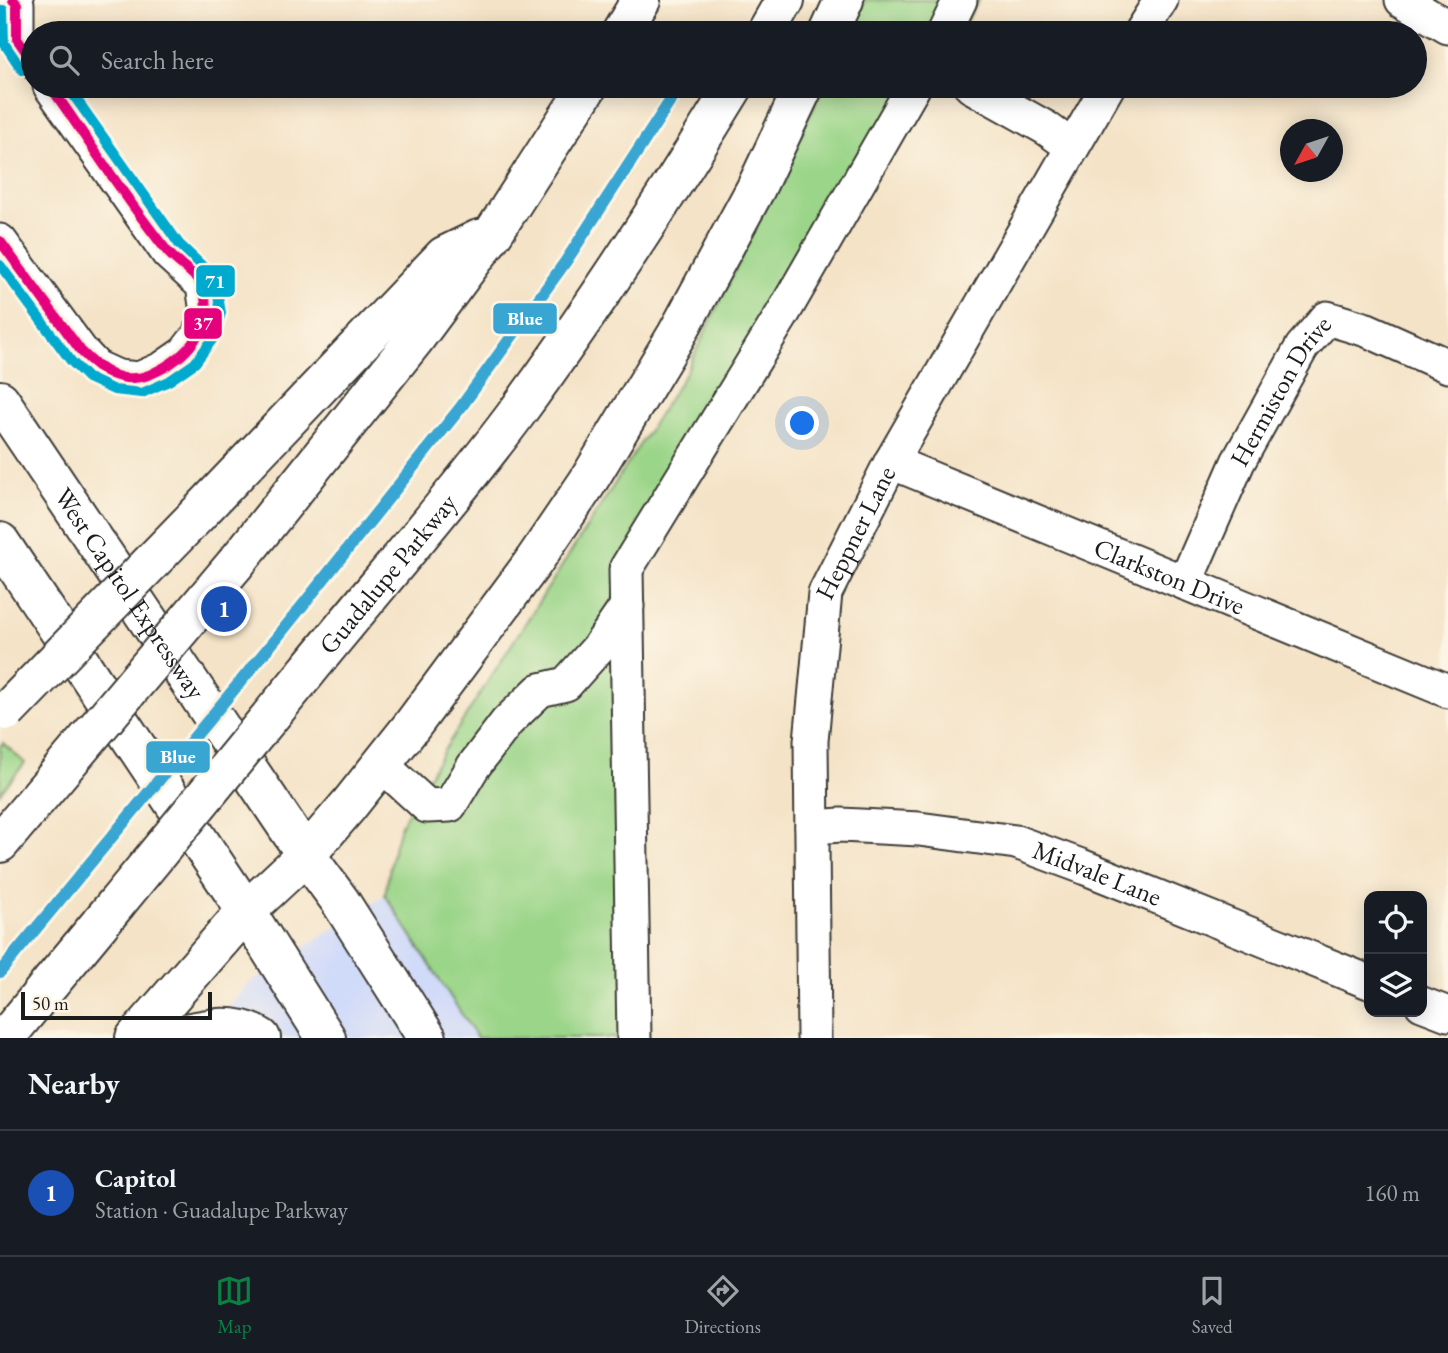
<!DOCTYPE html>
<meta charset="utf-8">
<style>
body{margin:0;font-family:"EB Garamond",serif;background:#20242c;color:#f1f3f6}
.controls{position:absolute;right:21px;bottom:21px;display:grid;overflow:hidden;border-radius:14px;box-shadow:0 4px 18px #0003}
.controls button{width:63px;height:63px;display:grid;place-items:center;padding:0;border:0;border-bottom:2px solid #363941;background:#171b24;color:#f1f3f6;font:35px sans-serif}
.compass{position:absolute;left:1280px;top:119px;width:63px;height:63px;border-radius:50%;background:#171b24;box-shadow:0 4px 18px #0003;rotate:230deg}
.scale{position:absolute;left:21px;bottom:18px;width:191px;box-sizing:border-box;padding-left:7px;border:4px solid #1c1c1c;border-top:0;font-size:19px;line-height:24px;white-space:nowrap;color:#1c1c1c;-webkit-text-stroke:5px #fcf5e5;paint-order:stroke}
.you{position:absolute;left:803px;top:424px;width:24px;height:24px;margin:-18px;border:5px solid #fff;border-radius:50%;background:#1a73e8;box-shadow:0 0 0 10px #1a73e833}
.badge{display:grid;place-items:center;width:46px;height:46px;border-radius:50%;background:#0b8043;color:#fff;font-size:23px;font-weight:700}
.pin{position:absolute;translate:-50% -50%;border:4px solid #fff;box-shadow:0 2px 7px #0006}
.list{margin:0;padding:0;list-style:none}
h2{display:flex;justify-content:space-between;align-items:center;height:91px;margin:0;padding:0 28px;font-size:30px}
h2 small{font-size:23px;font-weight:400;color:#9ea1a6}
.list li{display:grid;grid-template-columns:46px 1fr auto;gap:21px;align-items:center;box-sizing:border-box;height:126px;padding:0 28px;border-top:2px solid #363941}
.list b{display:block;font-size:26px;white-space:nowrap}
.list p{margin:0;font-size:23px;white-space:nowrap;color:#9ea1a6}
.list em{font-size:23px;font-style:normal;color:#9ea1a6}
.icon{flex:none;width:38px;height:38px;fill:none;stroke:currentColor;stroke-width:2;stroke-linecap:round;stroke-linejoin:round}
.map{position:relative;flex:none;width:1448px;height:1038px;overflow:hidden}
.search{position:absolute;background:#171b24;box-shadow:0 4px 18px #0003;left:21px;right:21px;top:21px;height:77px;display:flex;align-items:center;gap:18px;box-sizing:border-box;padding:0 24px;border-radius:38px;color:#9ea1a6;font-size:26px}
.sheet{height:217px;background:#171b24}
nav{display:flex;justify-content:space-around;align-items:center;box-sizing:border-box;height:98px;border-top:2px solid #363941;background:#171b24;font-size:19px;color:#9ea1a6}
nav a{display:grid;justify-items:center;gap:4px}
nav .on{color:#0b8043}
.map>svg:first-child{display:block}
</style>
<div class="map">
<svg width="1448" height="1038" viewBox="0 0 1448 1038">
<rect width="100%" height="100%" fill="#fcf5e5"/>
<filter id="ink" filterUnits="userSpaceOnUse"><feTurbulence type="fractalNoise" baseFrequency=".0143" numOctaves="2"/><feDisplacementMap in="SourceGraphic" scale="14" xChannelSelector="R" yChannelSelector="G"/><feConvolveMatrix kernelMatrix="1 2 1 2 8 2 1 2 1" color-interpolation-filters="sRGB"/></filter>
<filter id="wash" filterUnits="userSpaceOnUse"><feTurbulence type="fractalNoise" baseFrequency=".00686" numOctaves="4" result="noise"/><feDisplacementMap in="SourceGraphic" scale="28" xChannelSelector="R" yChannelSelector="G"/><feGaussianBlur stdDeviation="1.57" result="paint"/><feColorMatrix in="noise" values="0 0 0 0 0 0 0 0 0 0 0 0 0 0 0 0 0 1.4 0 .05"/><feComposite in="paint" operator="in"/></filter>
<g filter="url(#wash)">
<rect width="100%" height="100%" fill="#f4e3c7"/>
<path fill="#d0daf9" d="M 385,895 L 476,1038 L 199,1038 L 249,983 Z"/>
<g fill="#9bd589" stroke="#5c7852" stroke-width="2">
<path d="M 865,0 L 979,0 L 959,33 L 849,33 Z"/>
<path d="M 824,86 L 928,86 L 635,572 L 643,1038 L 477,1038 L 385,895 L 392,855 L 400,827 L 444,750 L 685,374 Z"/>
<path d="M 3,743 L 25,763 L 0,793 L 0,746 Z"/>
</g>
</g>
<g filter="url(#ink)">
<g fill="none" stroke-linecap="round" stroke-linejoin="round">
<defs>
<g id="minor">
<path d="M 13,0 L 17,4 L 17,39"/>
<path d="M 1402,0 L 1448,27"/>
<path d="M 0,25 L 17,39 L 33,62"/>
<path d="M 944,33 L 960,0"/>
<path d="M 1140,33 L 1161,0"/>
<path d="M 971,86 L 1046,128 L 1071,146"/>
<path d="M 0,241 L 81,351 L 96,367 L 118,377 L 139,379 L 162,369 L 185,353 L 199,335 L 207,312 L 203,285 L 168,253 L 50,86"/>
<path id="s1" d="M 891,462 L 1448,691"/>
<path id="s2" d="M 1185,583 L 1238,462 L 1302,347 L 1327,318 L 1367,330 L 1448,366"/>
<path d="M 382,765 L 427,806 L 450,805 L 473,767 L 507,722 L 540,690 L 566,684 L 599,647 L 627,606"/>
<path id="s3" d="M 812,827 L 841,825 L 919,829 L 1016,842 L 1081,866 L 1369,982"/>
<path d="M 1422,1004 L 1448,1014"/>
<path d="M 634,1038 L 626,569 L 782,315 L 914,86"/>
<path id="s4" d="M 814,1038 L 811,741 L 825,593 L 891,462 L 1108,86"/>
</g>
<g id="highway">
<path d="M 621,33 L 641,0"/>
<path d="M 766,33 L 785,0"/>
<path d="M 829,33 L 844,0"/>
<path id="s5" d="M 0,400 L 306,855 L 340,901 L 427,1038"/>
<path d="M 198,514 L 444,256 L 479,239"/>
<path d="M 0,542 L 246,911 L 326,1038"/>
<path d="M 236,563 L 414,340 L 494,232 L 588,86"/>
<path id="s6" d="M 305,674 C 374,589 447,506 513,418 C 592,311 665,199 734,86"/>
<path d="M 0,843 L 43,792"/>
<path d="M 5,1038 L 116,904"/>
<path d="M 135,1038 L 246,911 L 306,855 L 349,805 L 411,727 L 532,564 L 587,483 L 677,334 L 756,188 L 804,86"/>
<path d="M 176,1038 L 181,1034 C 209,1028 236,1022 261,1038"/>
</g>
</defs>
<use href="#minor" stroke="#3c3a36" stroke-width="37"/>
<use href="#highway" stroke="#3c3a36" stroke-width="42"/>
<use href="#minor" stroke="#fff" stroke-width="33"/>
<use href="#highway" stroke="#fff" stroke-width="38"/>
<defs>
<g id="highway-bridge">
<path d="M 7,711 L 198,514"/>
<path d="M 43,792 L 236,563"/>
<path d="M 116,904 L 305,674"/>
</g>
</defs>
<use href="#highway-bridge" stroke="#3c3a36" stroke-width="42" stroke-linecap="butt"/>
<use href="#highway-bridge" stroke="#fff" stroke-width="38"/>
<defs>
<g id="bus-1">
<path d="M 13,0 L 17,4 L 17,39 L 33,62"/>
<path d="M 0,241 L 81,351 C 100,371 122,386 151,374 C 185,359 215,329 203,288 C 200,276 175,262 167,251 C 125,199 89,141 50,86"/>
</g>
<g id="bus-2">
<path d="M 3,10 L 4,43 L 22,70"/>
<path d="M 0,265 L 71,361 L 88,378 L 114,390 L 142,393 L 169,381 L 195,363 L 212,340 L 221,313 L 215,278 L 179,244 L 67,86"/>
</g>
</defs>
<use href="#bus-1" stroke="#fcf5e5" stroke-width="16"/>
<use href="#bus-2" stroke="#fcf5e5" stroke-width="16"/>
<use href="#bus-1" stroke="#e5007d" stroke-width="10"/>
<use href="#bus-2" stroke="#00a9ce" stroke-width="10"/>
<defs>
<path id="rail-1" d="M 0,972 L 279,635 L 461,407 L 566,261 L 680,86"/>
</defs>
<use href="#rail-1" stroke="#fcf5e5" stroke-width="18"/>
<use href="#rail-1" stroke="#38a5d2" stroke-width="12"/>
</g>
</g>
<g text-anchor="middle" stroke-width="6" stroke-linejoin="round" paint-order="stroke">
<g font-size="26" fill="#1c1c1c" stroke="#fcf5e5">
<text dy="9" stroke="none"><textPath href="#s2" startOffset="215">Hermiston Drive</textPath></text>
<text dy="9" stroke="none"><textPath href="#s4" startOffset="513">Heppner Lane</textPath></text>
<text dy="9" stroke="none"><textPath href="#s6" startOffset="130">Guadalupe Parkway</textPath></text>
<text dy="9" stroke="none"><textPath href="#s1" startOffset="301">Clarkston Drive</textPath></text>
<text dy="9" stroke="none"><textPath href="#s5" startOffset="233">West Capitol Expressway</textPath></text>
<text dy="9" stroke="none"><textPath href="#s3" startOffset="292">Midvale Lane</textPath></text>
</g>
</g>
<g stroke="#fcf5e5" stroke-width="2.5">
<rect x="195" y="264" width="41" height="34" rx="7" fill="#00a9ce"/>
<rect x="492" y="302" width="66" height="33" rx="7" fill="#38a5d2"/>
<rect x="183" y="307" width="40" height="33" rx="7" fill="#e5007d"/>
<rect x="145" y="740" width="66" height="34" rx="7" fill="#38a5d2"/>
</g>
<g font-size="19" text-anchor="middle" font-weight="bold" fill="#fff">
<text x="215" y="288">71</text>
<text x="525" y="325">Blue</text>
<text x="203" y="330">37</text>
<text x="178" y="763">Blue</text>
</g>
</svg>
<div class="controls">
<button><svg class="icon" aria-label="locate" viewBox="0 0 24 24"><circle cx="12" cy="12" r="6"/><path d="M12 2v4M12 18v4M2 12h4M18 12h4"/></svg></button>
<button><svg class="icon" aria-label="layers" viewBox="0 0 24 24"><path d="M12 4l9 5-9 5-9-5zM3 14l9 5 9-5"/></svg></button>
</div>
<svg class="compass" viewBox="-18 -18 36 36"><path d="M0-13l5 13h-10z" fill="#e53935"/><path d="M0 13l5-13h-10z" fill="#9ea1a6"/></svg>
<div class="scale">50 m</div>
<div class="you"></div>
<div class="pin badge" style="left:224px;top:609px;background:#1a4fb4">1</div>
<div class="search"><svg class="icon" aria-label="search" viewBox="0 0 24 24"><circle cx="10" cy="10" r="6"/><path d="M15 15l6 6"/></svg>Search here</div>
</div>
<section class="sheet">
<h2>Nearby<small></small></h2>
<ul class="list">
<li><span class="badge" style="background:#1a4fb4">1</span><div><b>Capitol</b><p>Station · Guadalupe Parkway</p></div><em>160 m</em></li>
</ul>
</section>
<nav>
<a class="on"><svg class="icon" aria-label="map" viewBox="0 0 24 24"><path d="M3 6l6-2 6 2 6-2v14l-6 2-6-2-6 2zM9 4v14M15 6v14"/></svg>Map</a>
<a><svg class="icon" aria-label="directions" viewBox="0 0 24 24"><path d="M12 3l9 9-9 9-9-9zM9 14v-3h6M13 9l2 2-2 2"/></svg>Directions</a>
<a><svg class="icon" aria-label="saved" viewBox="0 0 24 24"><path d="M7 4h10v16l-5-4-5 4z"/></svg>Saved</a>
</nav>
